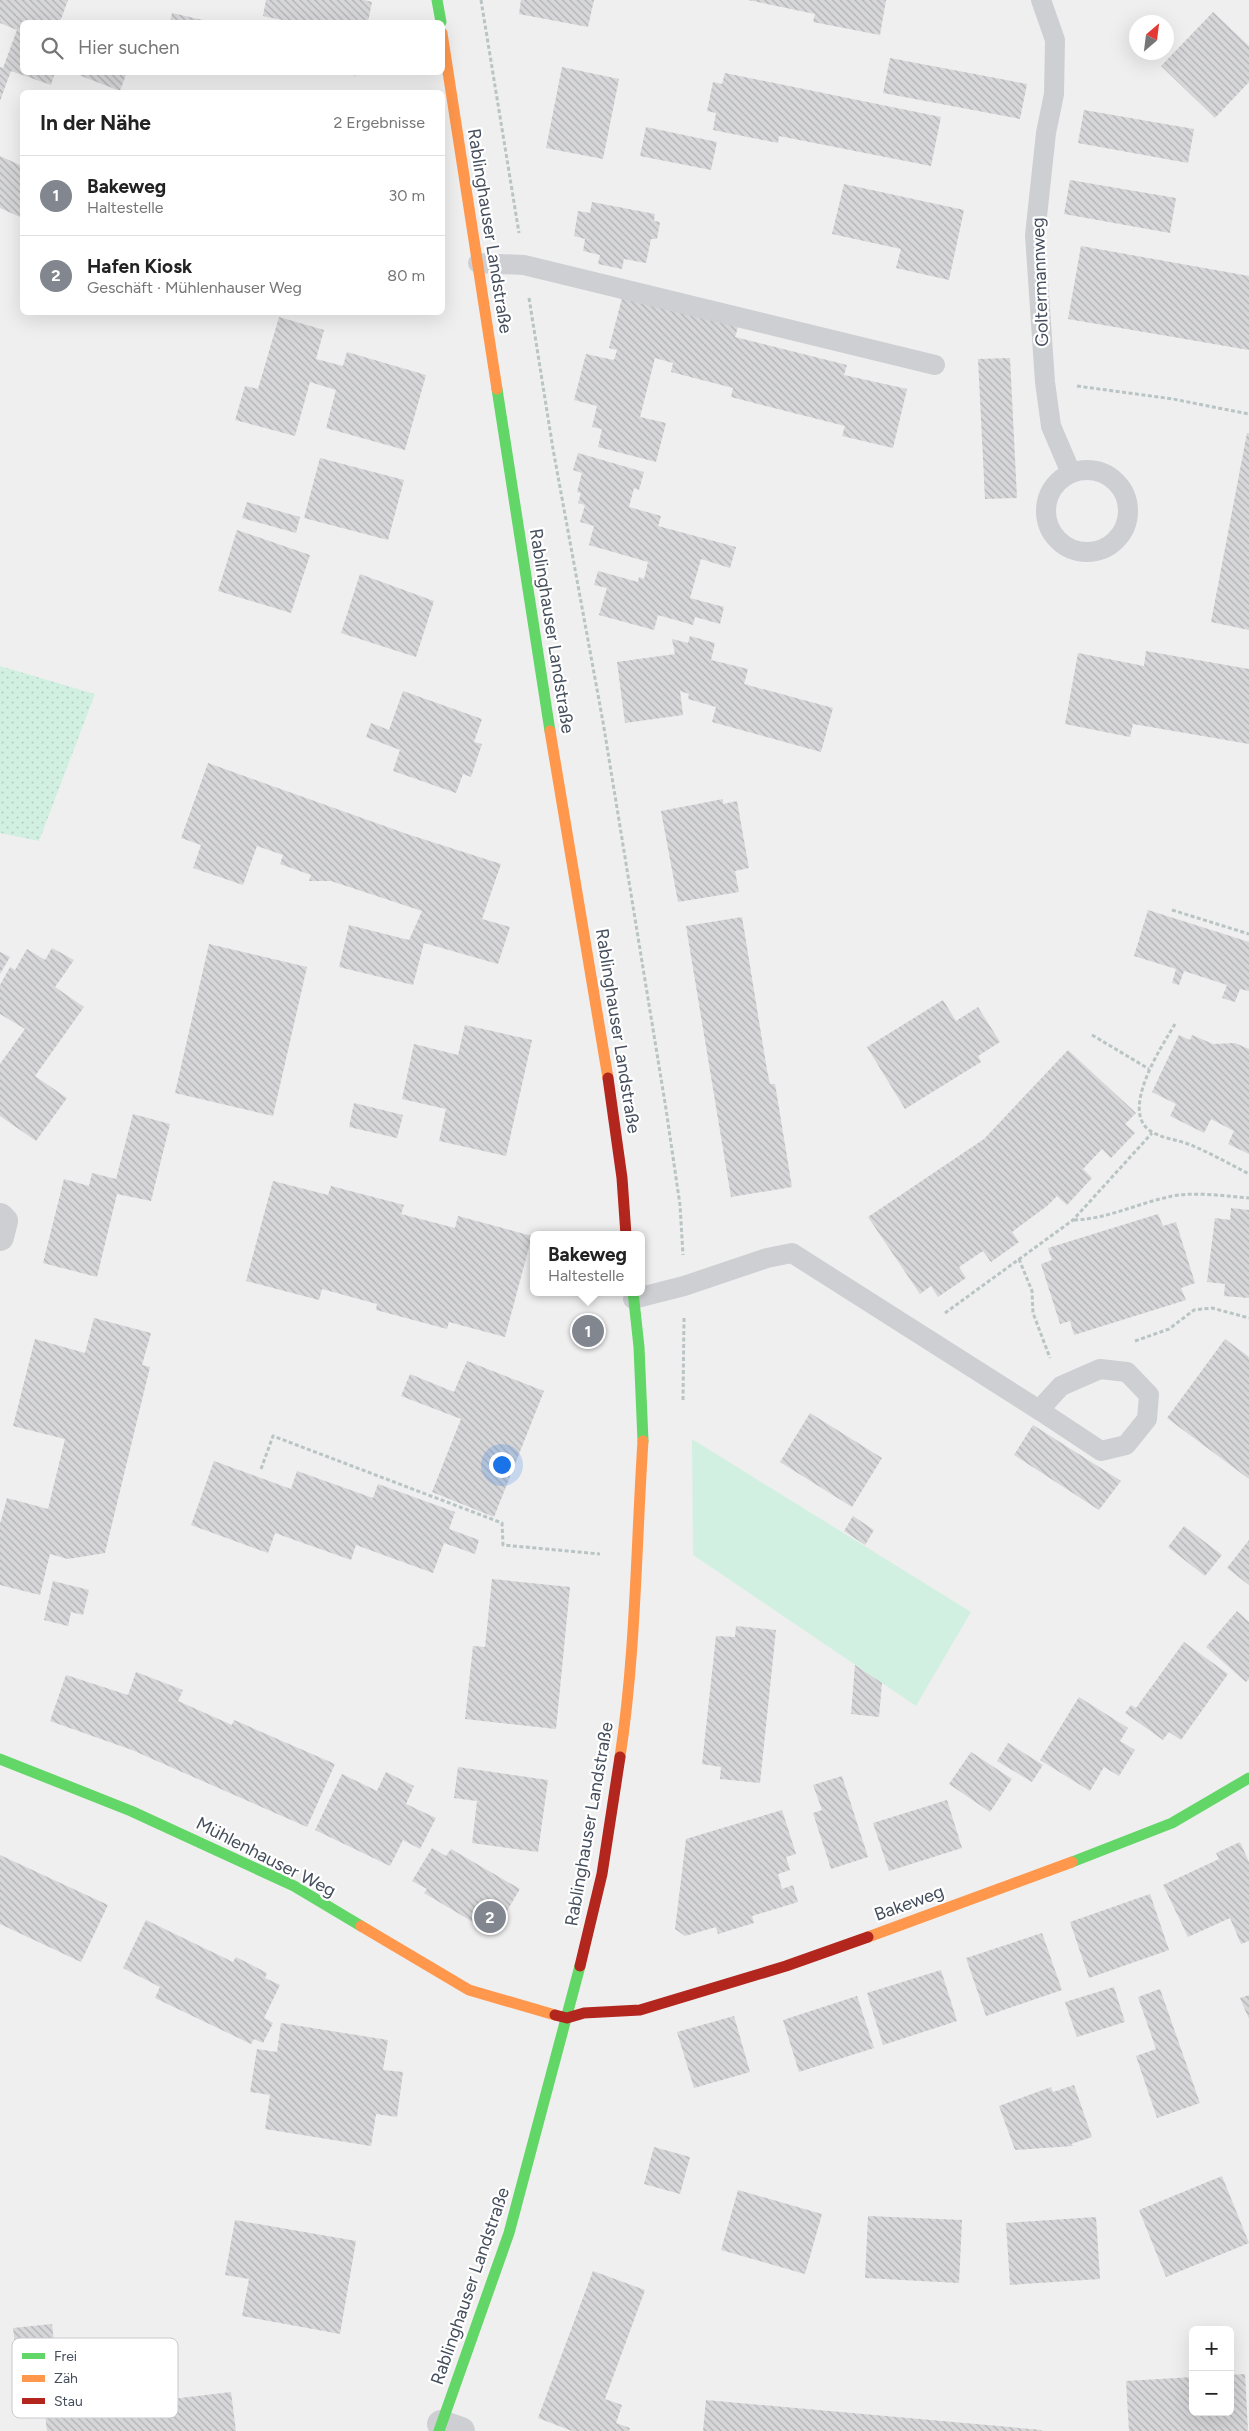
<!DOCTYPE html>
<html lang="de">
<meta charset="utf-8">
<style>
body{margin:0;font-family:Figtree,sans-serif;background:#f2f2f2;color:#222}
.controls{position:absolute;right:15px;bottom:15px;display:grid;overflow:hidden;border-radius:8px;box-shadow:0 5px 20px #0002}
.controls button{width:45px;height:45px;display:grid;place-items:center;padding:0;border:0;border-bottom:1px solid #e0e0e0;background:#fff;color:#222;font:25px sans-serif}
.compass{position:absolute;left:1129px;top:15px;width:45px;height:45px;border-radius:50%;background:#fff;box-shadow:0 5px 20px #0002;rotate:28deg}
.you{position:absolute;left:501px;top:1464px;width:18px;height:18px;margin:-12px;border:4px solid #fff;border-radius:50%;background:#1a73e8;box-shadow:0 0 0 8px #1a73e833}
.badge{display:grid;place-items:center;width:32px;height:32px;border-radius:50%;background:#81868f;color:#fff;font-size:16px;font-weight:700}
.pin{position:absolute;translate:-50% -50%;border:2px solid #fff;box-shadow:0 1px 5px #0006}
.popup{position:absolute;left:530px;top:1231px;width:115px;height:65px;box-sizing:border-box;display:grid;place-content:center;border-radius:8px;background:#fff;filter:drop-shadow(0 1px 4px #0005);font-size:16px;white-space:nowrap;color:#767676}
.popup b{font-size:19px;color:#222}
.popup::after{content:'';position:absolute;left:50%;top:100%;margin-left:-10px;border:10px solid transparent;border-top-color:#fff}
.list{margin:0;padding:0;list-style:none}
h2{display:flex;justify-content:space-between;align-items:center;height:65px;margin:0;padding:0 20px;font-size:21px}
h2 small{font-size:16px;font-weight:400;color:#767676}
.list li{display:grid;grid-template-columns:32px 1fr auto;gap:15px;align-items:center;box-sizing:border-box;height:80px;padding:0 20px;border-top:1px solid #e0e0e0}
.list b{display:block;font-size:19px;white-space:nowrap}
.list p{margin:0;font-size:16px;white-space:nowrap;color:#767676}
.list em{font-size:16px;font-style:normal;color:#767676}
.icon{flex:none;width:28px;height:28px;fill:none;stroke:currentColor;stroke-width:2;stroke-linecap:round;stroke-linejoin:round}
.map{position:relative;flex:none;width:1249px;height:2431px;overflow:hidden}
.search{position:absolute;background:#fff;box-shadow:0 5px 20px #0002;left:20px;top:20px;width:425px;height:55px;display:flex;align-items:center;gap:12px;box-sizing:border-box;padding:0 18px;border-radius:8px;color:#767676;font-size:19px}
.panel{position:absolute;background:#fff;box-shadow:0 5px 20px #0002;left:20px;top:90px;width:425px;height:225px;border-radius:8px}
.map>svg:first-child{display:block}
</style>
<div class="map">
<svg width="1249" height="2431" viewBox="0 0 1249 2431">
<defs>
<pattern id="park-dots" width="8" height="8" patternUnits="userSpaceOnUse" patternTransform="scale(1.25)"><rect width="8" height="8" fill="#d2f0e2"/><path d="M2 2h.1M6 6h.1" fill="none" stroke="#b6cfc4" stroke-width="1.8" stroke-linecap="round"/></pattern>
<pattern id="building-back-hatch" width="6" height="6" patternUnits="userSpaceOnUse" patternTransform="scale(1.25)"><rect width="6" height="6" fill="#d7d7d9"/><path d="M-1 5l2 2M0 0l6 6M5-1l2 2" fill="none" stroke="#b0b1b3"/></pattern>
</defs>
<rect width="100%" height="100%" fill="#f0efef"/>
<path fill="#d2f0e2" d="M 692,1439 L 971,1612 L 916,1706 L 693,1555 Z"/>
<path fill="url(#park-dots)" d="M 0,666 L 95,694 L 39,841 L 0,833 Z"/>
<g fill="url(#building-back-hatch)">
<path d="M 0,0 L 68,0 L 60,22 L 22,22 L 22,72 L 55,72 L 51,85 L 11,71 L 0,101 L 0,67 L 3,68 L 17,30 L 0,23 Z"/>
<path d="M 266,0 L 364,0 L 372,2 L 368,22 L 281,22 L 282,20 L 263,16 Z"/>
<path d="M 521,0 L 594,0 L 588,27 L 519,14 Z"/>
<path d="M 748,0 L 886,0 L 880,35 L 813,22 L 815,14 Z"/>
<path d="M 1213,12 L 1249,46 L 1249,82 L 1215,118 L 1161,66 Z"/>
<path d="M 172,13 L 212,22 L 170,22 Z"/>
<path d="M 890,58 L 1027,84 L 1020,119 L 883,93 Z"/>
<path d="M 562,67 L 619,79 L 603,159 L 546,148 Z"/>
<path d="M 71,72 L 127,72 L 120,91 Z"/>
<path d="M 345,72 L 357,72 L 356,76 Z"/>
<path d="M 725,73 L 941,117 L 931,166 L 779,136 L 778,143 L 713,130 L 716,113 L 707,111 L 713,82 L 722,84 Z"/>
<path d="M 1084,110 L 1194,129 L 1188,163 L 1078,143 Z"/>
<path d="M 646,127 L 717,142 L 711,170 L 640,156 Z"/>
<path d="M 0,156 L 22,166 L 22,212 L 20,217 L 0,208 Z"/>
<path d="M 1070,180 L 1176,198 L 1170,233 L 1064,214 Z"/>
<path d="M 844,184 L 964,210 L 949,280 L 896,268 L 901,249 L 832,234 Z"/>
<path d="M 592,202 L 655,214 L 654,221 L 660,222 L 657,239 L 651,239 L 646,263 L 624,259 L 622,269 L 598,264 L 600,255 L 583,251 L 585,239 L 574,236 L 578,211 L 590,213 Z"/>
<path d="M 1081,246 L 1249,276 L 1249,350 L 1068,319 Z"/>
<path d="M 622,298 L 738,327 L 735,337 L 847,365 L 844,375 L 907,389 L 893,448 L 842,436 L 845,426 L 731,397 L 733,388 L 671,372 L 673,363 L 655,358 L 640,417 L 666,423 L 656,462 L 598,447 L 602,429 L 592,427 L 597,406 L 574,400 L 586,354 L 614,360 L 617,350 L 609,348 Z"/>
<path d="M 279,317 L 324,330 L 316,359 L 343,366 L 347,352 L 426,375 L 405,450 L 326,428 L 336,390 L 310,382 L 295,436 L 235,420 L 245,386 L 258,389 Z"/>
<path d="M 1010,358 L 1017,498 L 985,499 L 978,359 Z"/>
<path d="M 1247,433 L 1249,433 L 1249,630 L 1211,622 Z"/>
<path d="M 578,453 L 644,472 L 639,490 L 634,488 L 629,507 L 661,516 L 658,526 L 736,547 L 730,568 L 701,559 L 690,598 L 724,607 L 720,624 L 695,617 L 693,625 L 658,615 L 654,630 L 599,615 L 607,588 L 594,585 L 598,571 L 638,582 L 639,577 L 644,579 L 648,562 L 589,545 L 594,526 L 580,522 L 585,505 L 578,503 L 581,493 L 577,492 L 582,473 L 573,470 Z"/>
<path d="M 320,458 L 404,480 L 388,540 L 304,518 Z"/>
<path d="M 247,502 L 300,517 L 296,533 L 242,518 Z"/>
<path d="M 237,530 L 310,555 L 291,613 L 218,591 Z"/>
<path d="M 360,574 L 434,601 L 416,657 L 341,633 Z"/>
<path d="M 690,636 L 715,643 L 711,660 L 748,669 L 744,684 L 833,708 L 821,752 L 712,722 L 716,707 L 688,699 L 689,694 L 680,691 L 683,715 L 625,723 L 617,662 L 675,654 L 672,639 L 688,643 Z"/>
<path d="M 1146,651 L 1249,669 L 1249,744 L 1133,724 L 1130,737 L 1065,724 L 1078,653 L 1144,666 Z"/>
<path d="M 403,691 L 482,719 L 474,742 L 482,744 L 471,777 L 463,774 L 456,793 L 393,771 L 400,750 L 366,737 L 371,723 L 389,730 Z"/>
<path d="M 208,763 L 407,834 L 501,864 L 482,919 L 510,927 L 498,964 L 424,943 L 413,985 L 339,967 L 349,925 L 409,940 L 422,911 L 331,881 L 309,881 L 311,875 L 280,864 L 283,855 L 257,846 L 243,885 L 193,868 L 201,845 L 181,838 Z"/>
<path d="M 723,799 L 723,804 L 737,801 L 745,846 L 749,868 L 735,871 L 739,892 L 678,902 L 661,811 Z"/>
<path d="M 1148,910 L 1249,942 L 1249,991 L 1240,989 L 1235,1002 L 1222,998 L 1227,985 L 1184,971 L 1179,985 L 1172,983 L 1176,969 L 1134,956 Z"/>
<path d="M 742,917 L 767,1070 L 770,1084 L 775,1084 L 792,1187 L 731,1197 L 686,926 Z"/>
<path d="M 209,944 L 307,967 L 273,1116 L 175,1093 Z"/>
<path d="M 52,948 L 74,960 L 55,987 L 84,1007 L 35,1076 L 67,1098 L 36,1141 L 0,1116 L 0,1064 L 25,1029 L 0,1014 L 0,985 L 10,967 L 15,970 L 27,949 L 45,960 Z"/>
<path d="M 0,952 L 10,957 L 0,974 Z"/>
<path d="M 943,1000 L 956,1021 L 978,1007 L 1000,1042 L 978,1056 L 981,1062 L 905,1109 L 867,1047 Z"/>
<path d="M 465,1025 L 532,1040 L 506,1156 L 439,1141 L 446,1109 L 402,1099 L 414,1044 L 458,1055 Z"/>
<path d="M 1179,1035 L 1190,1040 L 1192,1035 L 1213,1044 L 1235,1043 L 1249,1049 L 1249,1154 L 1228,1144 L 1234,1131 L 1211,1119 L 1204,1133 L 1170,1116 L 1176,1104 L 1152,1092 Z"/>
<path d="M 1068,1050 L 1136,1113 L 1125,1124 L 1135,1133 L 1111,1158 L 1102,1149 L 1083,1169 L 1092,1178 L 1067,1205 L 1057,1196 L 1047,1206 L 1012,1232 L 1019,1242 L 991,1262 L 983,1251 L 959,1267 L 966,1278 L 938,1297 L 931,1286 L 920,1294 L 868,1217 L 984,1139 Z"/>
<path d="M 354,1103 L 403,1115 L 397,1138 L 349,1127 Z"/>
<path d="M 133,1114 L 170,1124 L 151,1201 L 117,1194 L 97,1277 L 43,1263 L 64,1179 L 89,1186 L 92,1173 L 116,1179 Z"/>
<path d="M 273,1181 L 328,1195 L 331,1186 L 404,1205 L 401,1214 L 455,1228 L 458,1216 L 532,1236 L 505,1337 L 449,1322 L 447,1329 L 376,1310 L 377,1304 L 322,1289 L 319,1300 L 246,1281 Z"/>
<path d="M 1231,1208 L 1249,1210 L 1249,1298 L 1224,1296 L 1225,1284 L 1207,1282 L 1215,1218 L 1230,1220 Z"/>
<path d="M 1158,1214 L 1163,1226 L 1176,1222 L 1195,1283 L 1181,1288 L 1186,1300 L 1074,1335 L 1070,1321 L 1060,1324 L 1041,1264 L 1052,1260 L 1048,1248 Z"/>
<path d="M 94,1318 L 151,1333 L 142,1365 L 150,1367 L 105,1553 L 68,1559 L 50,1554 L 40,1595 L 0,1585 L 0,1524 L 7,1498 L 48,1509 L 65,1439 L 13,1426 L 35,1339 L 85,1353 Z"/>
<path d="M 1225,1339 L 1249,1357 L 1249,1479 L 1167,1418 Z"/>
<path d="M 467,1361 L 544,1391 L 494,1517 L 432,1492 L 461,1419 L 401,1396 L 410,1374 L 454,1392 Z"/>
<path d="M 810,1413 L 882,1458 L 852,1507 L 780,1462 Z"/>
<path d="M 1033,1425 L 1121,1481 L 1099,1510 L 1014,1455 Z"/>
<path d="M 214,1461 L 291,1489 L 297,1471 L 373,1498 L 378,1484 L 455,1512 L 449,1529 L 479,1540 L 475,1554 L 444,1543 L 433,1573 L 356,1545 L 351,1560 L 275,1533 L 268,1553 L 191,1525 Z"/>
<path d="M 853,1516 L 874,1530 L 865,1545 L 844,1531 Z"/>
<path d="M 1184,1526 L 1222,1555 L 1205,1576 L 1168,1547 Z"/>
<path d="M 1249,1540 L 1249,1585 L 1227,1568 Z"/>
<path d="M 492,1579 L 570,1587 L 556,1729 L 465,1719 L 473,1646 L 485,1647 Z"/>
<path d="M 53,1581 L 89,1590 L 83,1615 L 71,1612 L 68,1626 L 44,1620 Z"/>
<path d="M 1237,1611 L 1249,1622 L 1249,1679 L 1246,1682 L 1206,1647 Z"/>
<path d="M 736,1626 L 776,1630 L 760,1783 L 720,1779 L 721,1767 L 702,1764 L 716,1636 L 735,1637 Z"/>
<path d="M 1184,1642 L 1228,1674 L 1181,1740 L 1169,1732 L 1163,1740 L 1125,1713 L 1131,1705 L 1136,1708 Z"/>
<path d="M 855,1665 L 882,1683 L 879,1717 L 851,1714 Z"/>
<path d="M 136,1672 L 183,1690 L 178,1701 L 232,1725 L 234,1720 L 335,1764 L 307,1827 L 132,1750 L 50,1721 L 66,1675 L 128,1695 Z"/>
<path d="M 1079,1697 L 1128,1728 L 1120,1741 L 1135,1750 L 1119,1776 L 1104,1767 L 1090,1791 L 1040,1760 Z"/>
<path d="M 1008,1743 L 1043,1765 L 1032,1782 L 997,1761 Z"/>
<path d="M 971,1752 L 1012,1779 L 990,1812 L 949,1784 Z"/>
<path d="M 458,1767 L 548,1780 L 538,1852 L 472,1843 L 477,1801 L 454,1798 Z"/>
<path d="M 386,1772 L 414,1786 L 406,1804 L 436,1818 L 420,1849 L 403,1840 L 390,1866 L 315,1830 L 342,1774 L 377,1791 Z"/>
<path d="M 842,1776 L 868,1857 L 831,1869 L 813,1813 L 822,1810 L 813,1785 Z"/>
<path d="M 947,1800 L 962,1848 L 889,1871 L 873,1823 Z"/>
<path d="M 782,1810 L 796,1854 L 786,1857 L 790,1870 L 778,1874 L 782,1889 L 793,1885 L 798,1902 L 752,1916 L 754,1923 L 718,1934 L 716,1927 L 685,1936 L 675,1929 L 686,1839 Z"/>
<path d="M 1240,1842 L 1249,1862 L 1249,1941 L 1241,1944 L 1230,1918 L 1188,1937 L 1163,1885 L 1219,1859 L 1216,1853 Z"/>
<path d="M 432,1848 L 446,1856 L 451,1849 L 520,1889 L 493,1934 L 424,1893 L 427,1889 L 412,1881 Z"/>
<path d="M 0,1855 L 108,1905 L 81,1962 L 0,1924 Z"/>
<path d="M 1150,1894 L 1169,1950 L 1089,1978 L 1070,1922 Z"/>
<path d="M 146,1920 L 233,1962 L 236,1957 L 267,1973 L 265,1978 L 280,1985 L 264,2018 L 273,2023 L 263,2043 L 254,2039 L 251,2044 L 155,1998 L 160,1987 L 123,1968 Z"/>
<path d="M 1042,1933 L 1062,1990 L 986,2016 L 966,1958 Z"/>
<path d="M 941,1970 L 957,2021 L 883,2045 L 867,1993 Z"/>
<path d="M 1114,1987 L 1125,2022 L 1077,2037 L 1065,2002 Z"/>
<path d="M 1160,1989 L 1200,2103 L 1157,2118 L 1136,2056 L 1156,2049 L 1138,1997 Z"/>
<path d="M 1249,1995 L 1249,2019 L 1240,1998 Z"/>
<path d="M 857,1996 L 874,2048 L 799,2072 L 783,2020 Z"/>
<path d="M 734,2016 L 750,2072 L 694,2088 L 677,2032 Z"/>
<path d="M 281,2023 L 388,2040 L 383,2070 L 403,2072 L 397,2117 L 376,2114 L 371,2146 L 265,2129 L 270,2095 L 250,2092 L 257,2049 L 277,2052 Z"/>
<path d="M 1074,2085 L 1092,2137 L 1071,2144 L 1073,2146 L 1015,2150 L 999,2106 L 1051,2087 L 1053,2092 Z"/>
<path d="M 654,2147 L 690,2157 L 680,2194 L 644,2184 Z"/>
<path d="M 1222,2176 L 1249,2243 L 1166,2277 L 1139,2210 Z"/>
<path d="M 738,2190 L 822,2214 L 805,2274 L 721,2250 Z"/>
<path d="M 868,2216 L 962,2220 L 959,2283 L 865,2278 Z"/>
<path d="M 1096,2217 L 1100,2279 L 1010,2285 L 1006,2223 Z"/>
<path d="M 235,2220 L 356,2241 L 340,2334 L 242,2316 L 249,2279 L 225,2275 Z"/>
<path d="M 593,2271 L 645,2290 L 605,2399 L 622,2405 L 616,2423 L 630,2428 L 629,2431 L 572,2431 L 538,2418 Z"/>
<path d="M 52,2324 L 62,2412 L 231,2392 L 236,2431 L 47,2431 L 45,2414 L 24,2416 L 13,2328 Z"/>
<path d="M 1245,2374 L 1248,2431 L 1129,2431 L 1126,2381 L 1193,2377 L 1193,2412 L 1230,2412 L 1230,2375 Z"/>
<path d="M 706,2400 L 1042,2430 L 1042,2431 L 703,2431 Z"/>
</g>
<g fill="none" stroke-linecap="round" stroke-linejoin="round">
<g stroke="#b9c4c4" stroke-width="3" stroke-dasharray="4 2.5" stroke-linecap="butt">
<path d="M 481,0 L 519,233"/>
<path d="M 529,298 L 553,449 L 603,722 L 666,1109 L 680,1205 L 683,1255"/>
<path d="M 1077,386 L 1173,399 L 1249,414"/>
<path d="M 1172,910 L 1249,934"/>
<path d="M 1175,1024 C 1162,1046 1116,1115 1154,1133 C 1165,1139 1179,1140 1191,1145 C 1210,1153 1230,1164 1249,1174"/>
<path d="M 1092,1035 L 1149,1069"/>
<path d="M 1074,1220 C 1107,1219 1136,1204 1168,1197 C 1191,1191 1225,1196 1249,1198"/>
<path d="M 1019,1259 L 1032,1291 L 1033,1313 L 1050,1358"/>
<path d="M 945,1313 L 1073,1220 L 1152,1133"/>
<path d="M 1135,1341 L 1169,1329 L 1194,1310 L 1212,1308 L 1249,1318"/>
<path d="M 683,1400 L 684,1318"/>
<path d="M 261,1469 L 273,1436 L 502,1523 L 503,1545 L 600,1554"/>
</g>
<g stroke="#cdcfd3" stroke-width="20">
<path d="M 1041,0 L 1055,40 L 1054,94 L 1046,133 L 1035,235 L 1045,382 L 1051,426 L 1071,473"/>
<path d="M 478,263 L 524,265 L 935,365"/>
<circle cx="1087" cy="511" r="41"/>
<path d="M 633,1299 L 684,1286 L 767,1258 L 792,1253 L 1039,1410"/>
<path d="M 1100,1369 L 1127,1372 L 1149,1395 L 1147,1419 L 1126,1445 L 1101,1451 L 1039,1410 L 1061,1386 Z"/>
</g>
<g stroke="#cdcfd3" stroke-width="28">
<path d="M 0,1217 L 4,1221 L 0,1237"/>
<path d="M 441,2424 L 461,2431"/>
</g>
<g stroke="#63d668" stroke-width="11">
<path d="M 437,0 L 441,22"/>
<path d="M 497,389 L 550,731"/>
<path d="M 633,1292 L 639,1347 L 643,1441"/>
<path d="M 0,1759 L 131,1811 L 294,1886 L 361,1926"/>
<path d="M 1072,1862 L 1172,1823 L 1249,1778"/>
<path d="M 439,2431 L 509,2233 L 580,1966"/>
</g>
<g stroke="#ff974d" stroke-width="11">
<path d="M 442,33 L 497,389"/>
<path d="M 550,731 L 608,1078"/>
<path d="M 620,1757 C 636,1652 636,1546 643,1441"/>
<path d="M 361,1926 L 469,1990 L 555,2015"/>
<path d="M 868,1937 L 1072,1862"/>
</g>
<g stroke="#b3261e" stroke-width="11">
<path d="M 608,1078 L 622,1178 L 626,1235"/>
<path d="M 580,1966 L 602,1874 L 620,1757"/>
<path d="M 555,2015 L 567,2018 L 584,2013 L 640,2010 L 786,1966 L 868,1937"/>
</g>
</g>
<g text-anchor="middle" stroke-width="4.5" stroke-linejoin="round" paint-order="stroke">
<g font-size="18" fill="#454e5c" stroke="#fff">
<text transform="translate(490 231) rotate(81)" y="6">Rablinghauser Landstraße</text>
<text transform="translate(1040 282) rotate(-92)" y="6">Goltermannweg</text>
<text transform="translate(552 631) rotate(81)" y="6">Rablinghauser Landstraße</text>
<text transform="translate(618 1031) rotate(81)" y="6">Rablinghauser Landstraße</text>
<text transform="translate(589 1824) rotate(-80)" y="6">Rablinghauser Landstraße</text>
<text transform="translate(266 1857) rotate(27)" y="6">Mühlenhauser Weg</text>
<text transform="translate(909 1903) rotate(-20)" y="6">Bakeweg</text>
<text transform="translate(470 2286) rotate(-71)" y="6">Rablinghauser Landstraße</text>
</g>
</g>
<rect x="12" y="2338" width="166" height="80" rx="8" fill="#fff" stroke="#c7cace" stroke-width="1"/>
<rect x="22" y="2353" width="23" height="6" fill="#63d668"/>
<rect x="22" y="2375" width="23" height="7" fill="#ff974d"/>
<rect x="22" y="2398" width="23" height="6" fill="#b3261e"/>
<g font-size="14" fill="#454e5c">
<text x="54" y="2361">Frei</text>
<text x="54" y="2383">Zäh</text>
<text x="54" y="2406">Stau</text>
</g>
</svg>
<div class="controls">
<button>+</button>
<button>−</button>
</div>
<svg class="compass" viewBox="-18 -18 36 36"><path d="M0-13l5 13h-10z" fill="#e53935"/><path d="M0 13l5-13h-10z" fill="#767676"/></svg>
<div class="you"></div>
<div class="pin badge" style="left:588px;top:1331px">1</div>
<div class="popup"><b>Bakeweg</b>Haltestelle</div>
<div class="pin badge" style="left:490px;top:1917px">2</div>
<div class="search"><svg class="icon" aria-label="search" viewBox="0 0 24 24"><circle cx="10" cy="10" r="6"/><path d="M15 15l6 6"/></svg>Hier suchen</div>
<section class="panel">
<h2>In der Nähe<small>2 Ergebnisse</small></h2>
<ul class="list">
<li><span class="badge">1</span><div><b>Bakeweg</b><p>Haltestelle</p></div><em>30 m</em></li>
<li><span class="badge">2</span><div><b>Hafen Kiosk</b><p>Geschäft · Mühlenhauser Weg</p></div><em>80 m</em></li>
</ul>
</section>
</div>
